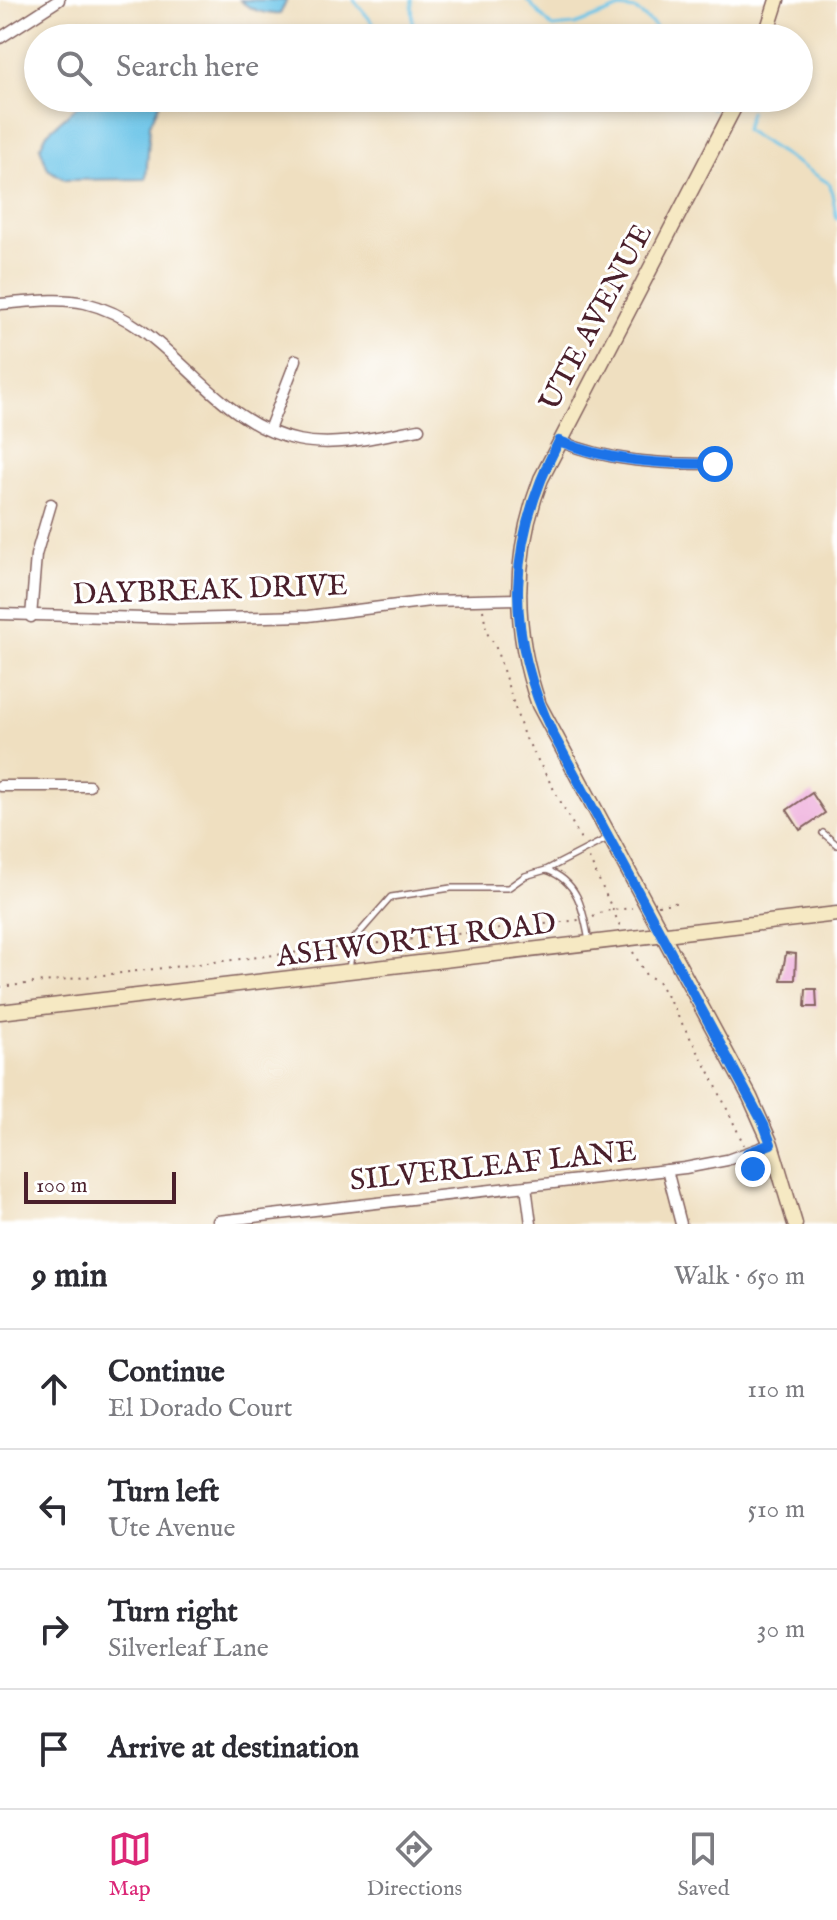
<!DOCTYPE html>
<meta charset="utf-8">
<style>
body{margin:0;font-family:"IM FELL English",serif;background:#f2f2f3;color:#2b2b33}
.scale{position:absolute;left:24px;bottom:20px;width:152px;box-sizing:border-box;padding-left:8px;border:4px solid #4a1f2b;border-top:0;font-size:22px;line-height:28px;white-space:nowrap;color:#4a1f2b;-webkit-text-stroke:6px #fff;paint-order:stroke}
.stop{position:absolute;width:24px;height:24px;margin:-18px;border:6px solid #1a73e8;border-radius:50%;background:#fff}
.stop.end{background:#1a73e8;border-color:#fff;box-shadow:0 2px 8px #0008}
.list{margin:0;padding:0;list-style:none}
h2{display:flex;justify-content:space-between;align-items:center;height:104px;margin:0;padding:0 32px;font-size:34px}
h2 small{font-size:26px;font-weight:400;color:#7c7c81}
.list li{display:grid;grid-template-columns:52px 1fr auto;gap:24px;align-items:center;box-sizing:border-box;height:120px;padding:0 32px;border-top:2px solid #e1e1e2}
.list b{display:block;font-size:30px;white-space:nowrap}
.list p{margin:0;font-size:26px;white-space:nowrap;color:#7c7c81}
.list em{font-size:26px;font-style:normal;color:#7c7c81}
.icon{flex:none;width:44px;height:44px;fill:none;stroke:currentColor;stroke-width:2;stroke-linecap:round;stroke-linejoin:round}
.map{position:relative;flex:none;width:837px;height:1224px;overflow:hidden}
.search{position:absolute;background:#fff;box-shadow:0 4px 12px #0003;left:24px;right:24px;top:24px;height:88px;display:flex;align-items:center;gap:20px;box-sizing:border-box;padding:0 28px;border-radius:44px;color:#7c7c81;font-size:30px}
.sheet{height:584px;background:#fff}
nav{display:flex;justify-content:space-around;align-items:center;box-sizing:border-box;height:112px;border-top:2px solid #e1e1e2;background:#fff;font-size:22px;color:#7c7c81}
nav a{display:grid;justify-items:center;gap:4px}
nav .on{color:#db2777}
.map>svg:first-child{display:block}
</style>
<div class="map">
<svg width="837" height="1224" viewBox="0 0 837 1224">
<rect width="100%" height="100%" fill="#fff"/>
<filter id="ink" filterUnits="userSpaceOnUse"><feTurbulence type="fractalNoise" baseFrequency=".0125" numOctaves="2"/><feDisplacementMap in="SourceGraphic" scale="16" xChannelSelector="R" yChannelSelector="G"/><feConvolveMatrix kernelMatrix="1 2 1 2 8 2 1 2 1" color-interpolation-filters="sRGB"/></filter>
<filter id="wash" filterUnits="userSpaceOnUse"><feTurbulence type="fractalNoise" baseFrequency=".006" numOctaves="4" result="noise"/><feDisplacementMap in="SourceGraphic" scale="32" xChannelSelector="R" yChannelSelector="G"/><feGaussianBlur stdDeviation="1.8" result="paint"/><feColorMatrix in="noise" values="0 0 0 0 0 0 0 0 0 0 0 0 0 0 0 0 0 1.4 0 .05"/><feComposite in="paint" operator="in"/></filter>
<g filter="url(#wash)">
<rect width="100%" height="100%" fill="#efdfc0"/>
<g fill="#6ac4e8" stroke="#5a728a" stroke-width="2">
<path d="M 240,0 L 287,0 L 280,14 C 266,15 250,10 240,0 Z"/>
<path d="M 86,98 L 162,98 L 150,124 L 146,179 L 65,180 L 48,169 L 40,147 L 47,133 Z"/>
</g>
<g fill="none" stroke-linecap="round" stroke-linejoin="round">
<g stroke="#6ac4e8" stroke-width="3">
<path d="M 354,0 L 385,38"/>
<path d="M 527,0 L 552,27 L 575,25 L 620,8 L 636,10 L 655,26 L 661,38"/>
<path d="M 403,38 L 413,28 L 412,0"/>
<path d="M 702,98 L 712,108 L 715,98"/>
<path d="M 750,112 L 745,130 L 830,184 L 837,219"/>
</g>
</g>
<g id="blocks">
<g fill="#eca4d7">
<path d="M 812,793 L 825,813 L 800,830 L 787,810 Z"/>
<path d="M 786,953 L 796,954 L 795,980 L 781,980 Z"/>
<path d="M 806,989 L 816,989 L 817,1007 L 805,1007 Z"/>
</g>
</g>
</g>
<g filter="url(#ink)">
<use href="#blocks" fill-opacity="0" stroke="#84625f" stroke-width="2"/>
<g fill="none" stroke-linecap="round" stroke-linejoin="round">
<defs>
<g id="lane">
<path d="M 823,833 L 837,845"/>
<path d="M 546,870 C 579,881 583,910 589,941"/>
<path d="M 349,968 L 354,939 L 391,897 L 451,888 L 508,888 L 525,876 L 546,870 L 608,838"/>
</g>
<g id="street">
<path d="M 0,38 L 59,0"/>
<path d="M 0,304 C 28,302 58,297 85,303 C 173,324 208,422 298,440 C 338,448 380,436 419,429"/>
<path d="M 269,430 L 296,360"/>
<path d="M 559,441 C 611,462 660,464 715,464"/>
<path d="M 0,614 L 180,619 L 308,616 L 430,601 L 517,599"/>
<path d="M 31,617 L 36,555 L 51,504"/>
<path d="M 0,786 L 89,786"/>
<path d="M 667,1170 L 681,1224"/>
<path d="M 526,1186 L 531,1224"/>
<path d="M 218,1221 L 685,1168 L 727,1160 L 771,1144"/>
</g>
<g id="secondary">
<path d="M 765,38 L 777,0"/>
<path d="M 739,98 L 541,479 C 512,555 512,629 539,705 L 750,1097 L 771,1144 L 795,1224"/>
<path d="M 0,1012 L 837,914"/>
</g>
</defs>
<use href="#lane" stroke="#84625f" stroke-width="8"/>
<use href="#street" stroke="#84625f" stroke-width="13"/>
<use href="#secondary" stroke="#84625f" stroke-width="17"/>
<g stroke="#84625f" stroke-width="2" stroke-dasharray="2 6" stroke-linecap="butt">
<path d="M 483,610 L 487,633 L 495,645 L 523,733 L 582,841"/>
<path d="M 589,858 L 621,928"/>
<path d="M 658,905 L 681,902"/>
<path d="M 593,917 L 604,911 L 632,908"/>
<path d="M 362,945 L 579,920"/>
<path d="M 633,952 L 646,975 L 658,981 L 709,1071 L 744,1145"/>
<path d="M 0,987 L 344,947"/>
<path d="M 751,1162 L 753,1169"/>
</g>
<use href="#lane" stroke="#fff" stroke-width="5"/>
<use href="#street" stroke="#fff" stroke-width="10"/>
<use href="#secondary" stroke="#f6e9c3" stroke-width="14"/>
</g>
</g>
<g fill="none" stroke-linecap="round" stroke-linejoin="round" filter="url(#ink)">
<path stroke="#1a73e8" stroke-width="10" d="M 715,464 C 660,464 611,462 559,441 C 507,541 504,632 553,734 L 764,1125 L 771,1144 L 747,1153 L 753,1169"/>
</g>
<g text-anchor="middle" stroke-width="6" stroke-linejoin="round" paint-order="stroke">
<g font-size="30" fill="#4a1f2b" stroke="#fff">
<text transform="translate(595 317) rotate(-62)" y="10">UTE AVENUE</text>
<text transform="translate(210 589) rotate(-2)" y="10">DAYBREAK DRIVE</text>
<text transform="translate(416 939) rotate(-7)" y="10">ASHWORTH ROAD</text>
<text transform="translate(493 1165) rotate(-6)" y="10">SILVERLEAF LANE</text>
</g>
</g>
</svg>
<div class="scale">100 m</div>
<div class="stop" style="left:715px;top:464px"></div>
<div class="stop end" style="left:753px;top:1169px"></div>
<div class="search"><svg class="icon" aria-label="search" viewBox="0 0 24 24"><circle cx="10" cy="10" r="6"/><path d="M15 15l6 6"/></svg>Search here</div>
</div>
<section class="sheet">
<h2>9 min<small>Walk · 650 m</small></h2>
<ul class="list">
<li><svg class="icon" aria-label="ahead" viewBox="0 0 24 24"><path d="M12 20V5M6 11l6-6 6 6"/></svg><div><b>Continue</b><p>El Dorado Court</p></div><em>110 m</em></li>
<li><svg class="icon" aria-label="left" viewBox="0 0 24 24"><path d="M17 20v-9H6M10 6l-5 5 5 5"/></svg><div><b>Turn left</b><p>Ute Avenue</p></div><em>510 m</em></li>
<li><svg class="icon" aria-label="right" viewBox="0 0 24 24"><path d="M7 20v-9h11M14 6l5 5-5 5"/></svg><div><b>Turn right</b><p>Silverleaf Lane</p></div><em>30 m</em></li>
<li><svg class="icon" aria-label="arrive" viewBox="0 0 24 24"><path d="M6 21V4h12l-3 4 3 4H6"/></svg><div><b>Arrive at destination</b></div></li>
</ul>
</section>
<nav>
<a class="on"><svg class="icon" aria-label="map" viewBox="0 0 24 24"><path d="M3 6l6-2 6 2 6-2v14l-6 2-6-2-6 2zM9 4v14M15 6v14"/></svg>Map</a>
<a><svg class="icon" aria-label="directions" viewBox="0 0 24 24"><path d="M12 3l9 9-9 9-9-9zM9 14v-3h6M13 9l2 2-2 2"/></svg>Directions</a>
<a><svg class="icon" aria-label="saved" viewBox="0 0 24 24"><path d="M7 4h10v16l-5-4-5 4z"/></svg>Saved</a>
</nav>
